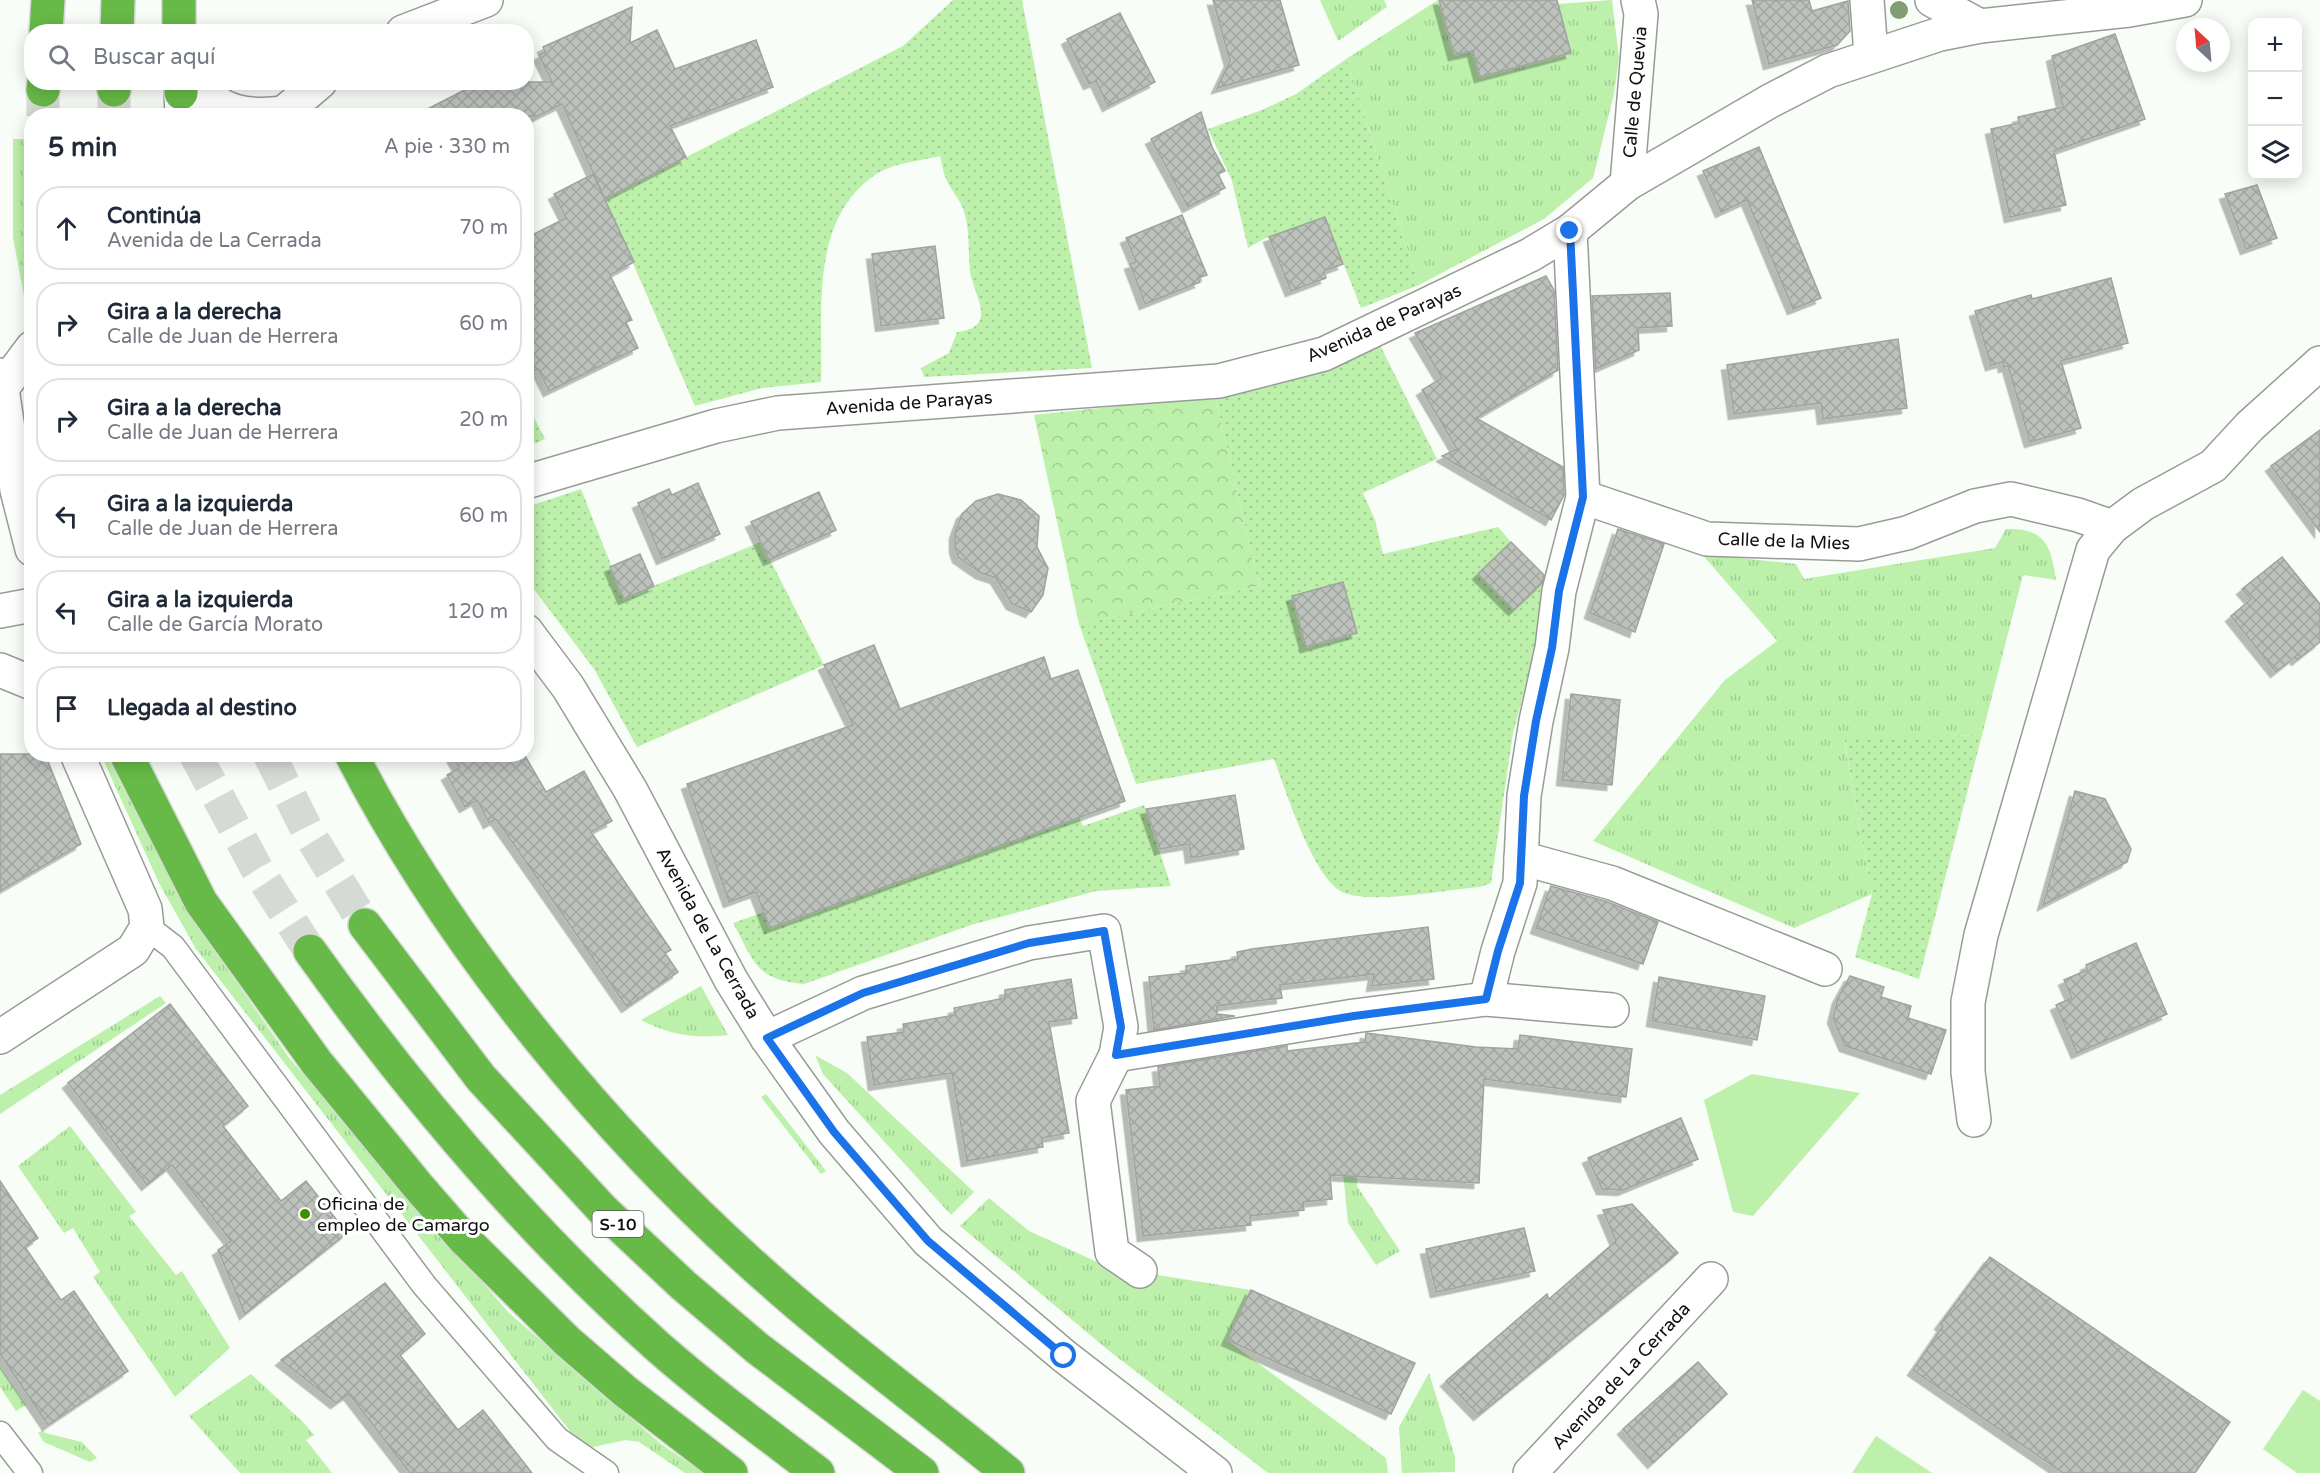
<!DOCTYPE html>
<html lang="es">
<meta charset="utf-8">
<style>
body{margin:0;font-family:"Varela Round",sans-serif;background:#f2f2f3;color:#1f2937}
.controls{position:absolute;right:18px;top:18px;display:grid;overflow:hidden;border-radius:12px;box-shadow:0 3px 15px #0003}
.controls button{width:54px;height:54px;display:grid;place-items:center;padding:0;border:0;border-bottom:2px solid #e0e1e3;background:#fff;color:#1f2937;font:30px sans-serif}
.compass{position:absolute;left:2176px;top:18px;width:54px;height:54px;border-radius:50%;background:#fff;box-shadow:0 3px 15px #0003;rotate:334deg}
.stop{position:absolute;width:18px;height:18px;margin:-14px;border:4px solid #1a73e8;border-radius:50%;background:#fff}
.stop.end{background:#1a73e8;border-color:#fff;box-shadow:0 2px 6px #0008}
.list{margin:0;padding:0;list-style:none}
h2{display:flex;justify-content:space-between;align-items:center;height:78px;margin:0;padding:0 24px;font-size:26px}
h2 small{font-size:20px;font-weight:400;color:#747a83}
.list li{display:grid;grid-template-columns:39px 1fr auto;gap:18px;align-items:center;box-sizing:border-box;height:84px;margin:0 12px 12px;padding:0 12px;border:2px solid #e0e1e3;border-radius:24px}
.list b{display:block;font-size:22px;white-space:nowrap}
.list p{margin:0;font-size:20px;white-space:nowrap;color:#747a83}
.list em{font-size:20px;font-style:normal;color:#747a83}
.icon{flex:none;width:33px;height:33px;fill:none;stroke:currentColor;stroke-width:2;stroke-linecap:round;stroke-linejoin:round}
.map{position:relative;flex:none;width:2320px;height:1473px;overflow:hidden}
.search{position:absolute;background:#fff;box-shadow:0 3px 15px #0003;left:24px;top:24px;width:510px;height:66px;display:flex;align-items:center;gap:15px;box-sizing:border-box;padding:0 21px;border-radius:24px;color:#747a83;font-size:22px}
.panel{position:absolute;background:#fff;box-shadow:0 3px 15px #0003;left:24px;top:108px;width:510px;height:654px;border-radius:24px}
.map>svg:first-child{display:block}
</style>
<div class="map">
<svg width="2320" height="1473" viewBox="0 0 2320 1473">
<defs>
<pattern id="grass-tufts" width="24" height="20" patternUnits="userSpaceOnUse" patternTransform="scale(1.5)"><rect width="24" height="20" fill="#bcf0ab"/><path d="M3 7l-1-3M5 7V3M7 7l1-3M15 17l-1-3M17 17v-4M19 17l1-3" fill="none" stroke="#a0cd92"/></pattern>
<pattern id="forest-crowns" width="20" height="18" patternUnits="userSpaceOnUse" patternTransform="scale(1.5)"><rect width="20" height="18" fill="#bcf0ab"/><path d="M2 6a3 3 0 1 1 6 0M12 15a3 3 0 1 1 6 0" fill="none" stroke="#a0cd92"/></pattern>
<pattern id="garden-dots" width="8" height="8" patternUnits="userSpaceOnUse" patternTransform="scale(1.5)"><rect width="8" height="8" fill="#bcf0ab"/><path d="M2 2h.1M6 6h.1" fill="none" stroke="#a0cd92" stroke-width="1.8" stroke-linecap="round"/></pattern>
<pattern id="building-cross-hatch" width="8" height="8" patternUnits="userSpaceOnUse" patternTransform="scale(1.5)"><rect width="8" height="8" fill="#bcc1bb"/><path d="M0 0l8 8M0 8l8-8" fill="none" stroke="#a0a5a0"/></pattern>
<filter id="shadow"><feDropShadow dx="-5.5" dy="5.5" stdDeviation="0" flood-color="#0004"/></filter>
</defs>
<rect width="100%" height="100%" fill="#f8fdf7"/>
<g fill="url(#grass-tufts)">
<path d="M 1320,0 L 1384,0 L 1387,7 L 1338,41 Z"/>
<path d="M 1438,0 L 1451,41 L 1473,51 L 1480,77 L 1571,53 L 1558,4 L 1612,0 L 1619,58 L 1614,94 L 1593,178 L 1544,219 L 1419,285 L 1346,59 Z"/>
<path d="M 13,139 L 31,139 L 32,289 L 24,296 L 13,237 Z"/>
<path d="M 2006,529 C 2045,528 2051,545 2056,580 L 2023,575 L 1982,735 L 1844,739 L 1872,894 L 1794,928 L 1593,841 L 1725,680 L 1777,641 L 1702,554 L 1796,564 L 1804,579 L 1995,548 Z"/>
<path d="M 101,755 L 106,755 L 189,914 L 290,1059 L 509,1313 L 661,1444 L 703,1473 L 685,1473 L 639,1442 L 626,1440 L 588,1448 L 580,1444 L 196,949 L 159,883 Z"/>
<path d="M 701,986 L 728,1035 C 696,1039 670,1035 641,1020 Z"/>
<path d="M 160,996 L 166,1003 L 0,1114 L 0,1095 Z"/>
<path d="M 815,1055 L 847,1073 L 974,1192 L 951,1215 L 823,1074 Z"/>
<path d="M 766,1094 L 826,1171 L 821,1174 L 761,1097 Z"/>
<path d="M 70,1126 L 136,1212 L 129,1216 L 176,1275 L 182,1271 L 230,1348 L 175,1397 L 93,1277 L 100,1272 L 73,1228 L 64,1233 L 18,1166 Z"/>
<path d="M 1358,1137 L 1357,1186 L 1400,1251 L 1376,1265 L 1348,1223 L 1340,1141 Z"/>
<path d="M 989,1198 L 1029,1231 L 1108,1267 L 1251,1290 L 1227,1340 L 1386,1458 L 1388,1473 L 1268,1473 L 1108,1350 L 960,1226 Z"/>
<path d="M 0,1367 L 26,1405 L 16,1411 L 0,1387 Z"/>
<path d="M 1429,1373 L 1455,1457 L 1455,1472 L 1402,1473 L 1399,1427 Z"/>
<path d="M 251,1374 L 303,1422 L 314,1435 L 306,1440 L 332,1473 L 240,1473 L 189,1416 Z"/>
<path d="M 43,1430 L 45,1433 L 82,1442 L 97,1458 L 90,1462 L 44,1442 L 38,1433 Z"/>
</g>
<path fill="url(#forest-crowns)" d="M 1215,396 L 1259,586 L 1079,624 L 1034,415 Z"/>
<g fill="#bcf0ab">
<path d="M 1752,1074 L 1860,1093 L 1753,1216 L 1733,1212 L 1704,1100 Z"/>
<path d="M 2303,1390 L 2320,1401 L 2320,1473 L 2297,1473 L 2263,1449 Z"/>
<path d="M 1876,1436 L 1932,1473 L 1852,1473 Z"/>
</g>
<g fill="url(#garden-dots)">
<path d="M 953,0 L 1022,0 L 1092,368 L 924,377 L 921,368 L 949,353 L 957,332 C 1000,327 973,295 970,271 C 968,252 970,233 965,215 C 962,201 952,192 946,179 C 943,172 942,163 940,156 C 920,161 892,163 875,175 C 809,220 823,313 821,382 L 762,388 L 695,406 L 605,199 L 903,46 Z"/>
<path d="M 1346,59 L 1419,285 L 1361,308 L 1325,217 L 1264,239 L 1248,248 L 1232,181 L 1208,129 L 1262,110 L 1296,94 Z"/>
<path d="M 1380,345 L 1437,459 L 1363,493 L 1375,520 L 1383,554 L 1498,527 L 1511,542 L 1478,574 L 1514,610 L 1547,578 L 1543,622 L 1513,733 L 1491,883 L 1480,887 C 1444,890 1380,903 1347,894 C 1315,886 1285,788 1274,759 L 1136,784 L 1079,624 L 1259,586 L 1215,396 Z"/>
<path d="M 527,404 L 545,439 L 527,447 L 526,447 Z"/>
<path d="M 581,489 L 624,598 L 761,542 L 824,665 L 637,747 L 594,669 L 527,580 L 527,507 Z"/>
<path d="M 1982,735 L 1919,979 L 1855,957 L 1872,894 L 1844,738 Z"/>
<path d="M 1144,805 L 1171,886 L 1096,891 L 971,925 L 804,984 C 755,979 755,963 733,923 L 764,912 L 770,927 L 1079,817 L 1083,826 Z"/>
</g>
<g fill="url(#building-cross-hatch)" stroke="#a0a49e" stroke-width="1.5" filter="url(#shadow)">
<path d="M 1213,0 L 1280,0 L 1299,65 L 1217,88 L 1230,61 Z"/>
<path d="M 1439,0 L 1557,0 L 1571,53 L 1480,77 L 1473,51 L 1454,55 Z"/>
<path d="M 1752,0 L 1809,0 L 1812,11 L 1848,1 L 1850,31 L 1837,45 L 1769,64 Z"/>
<path d="M 632,7 L 630,43 L 657,30 L 675,69 L 756,40 L 773,87 L 670,126 L 686,157 L 605,199 L 562,104 L 538,116 L 414,116 L 480,82 L 552,82 L 539,55 L 545,52 L 543,47 Z"/>
<path d="M 1120,13 L 1155,82 L 1108,106 L 1096,81 L 1089,84 L 1067,39 Z"/>
<path d="M 2115,34 L 2145,119 L 2054,151 L 2066,205 L 2010,217 L 1991,129 L 2019,123 L 2018,117 L 2063,107 L 2052,56 Z"/>
<path d="M 1201,112 L 1212,147 L 1225,171 L 1218,174 L 1225,188 L 1188,207 L 1151,139 Z"/>
<path d="M 1759,147 L 1821,298 L 1793,309 L 1747,200 L 1721,212 L 1703,171 Z"/>
<path d="M 593,174 L 634,262 L 610,275 L 632,320 L 626,322 L 638,348 L 549,391 L 538,369 L 526,374 L 526,238 L 566,218 L 554,194 Z"/>
<path d="M 2257,185 L 2277,238 L 2246,249 L 2225,194 Z"/>
<path d="M 1182,215 L 1207,275 L 1198,278 L 1200,282 L 1145,304 L 1130,264 L 1136,262 L 1126,238 Z"/>
<path d="M 1325,217 L 1343,264 L 1324,271 L 1326,278 L 1291,291 L 1269,237 Z"/>
<path d="M 935,246 L 944,318 L 881,326 L 872,254 Z"/>
<path d="M 1546,276 L 1554,290 L 1558,370 L 1476,418 L 1563,467 L 1564,495 L 1551,520 L 1442,456 L 1457,449 L 1422,390 L 1442,378 L 1415,333 Z"/>
<path d="M 2111,278 L 2128,343 L 2061,361 L 2081,428 L 2030,442 L 2008,366 L 2004,367 L 2003,362 L 1991,365 L 1975,311 L 2031,295 L 2032,299 Z"/>
<path d="M 1670,293 L 1672,326 L 1638,328 L 1639,350 L 1596,369 L 1592,296 Z"/>
<path d="M 1898,339 L 1907,408 L 1823,419 L 1821,403 L 1734,414 L 1727,365 Z"/>
<path d="M 2320,430 L 2320,532 L 2271,466 Z"/>
<path d="M 698,483 L 720,534 L 662,559 L 638,503 L 669,489 L 672,495 Z"/>
<path d="M 819,492 L 836,530 L 769,560 L 751,522 Z"/>
<path d="M 998,494 L 1021,500 L 1039,516 L 1037,547 L 1048,568 L 1043,595 L 1031,612 L 1012,604 L 996,578 L 981,573 L 958,557 L 955,548 L 955,533 L 962,514 L 976,501 Z"/>
<path d="M 1618,529 L 1664,544 L 1635,632 L 1590,613 Z"/>
<path d="M 1511,542 L 1544,575 L 1542,583 L 1514,610 L 1478,574 Z"/>
<path d="M 640,554 L 654,586 L 624,599 L 610,567 Z"/>
<path d="M 2282,557 L 2320,604 L 2320,642 L 2297,660 L 2295,657 L 2276,672 L 2231,616 L 2251,599 L 2242,589 Z"/>
<path d="M 1343,582 L 1357,633 L 1306,647 L 1292,596 Z"/>
<path d="M 874,645 L 900,709 L 1044,657 L 1051,679 L 1078,670 L 1125,801 L 770,928 L 756,892 L 729,902 L 687,784 L 853,725 L 824,665 Z"/>
<path d="M 1571,694 L 1620,700 L 1612,785 L 1562,780 Z"/>
<path d="M 0,754 L 45,754 L 81,844 L 0,891 Z"/>
<path d="M 451,754 L 524,754 L 546,792 L 584,771 L 612,821 L 591,832 L 671,950 L 665,953 L 678,972 L 627,1007 L 496,819 L 489,823 L 477,800 L 465,807 L 447,775 L 459,768 Z"/>
<path d="M 2075,791 L 2105,799 L 2131,849 L 2127,862 L 2043,905 Z"/>
<path d="M 1235,795 L 1244,849 L 1191,858 L 1189,844 L 1160,849 L 1146,809 Z"/>
<path d="M 1551,886 L 1605,901 L 1658,922 L 1643,964 L 1536,928 Z"/>
<path d="M 1428,927 L 1434,979 L 1372,986 L 1374,974 L 1280,985 L 1282,998 L 1217,1006 L 1217,1014 L 1235,1016 L 1154,1030 L 1149,977 L 1186,973 L 1186,966 L 1238,959 L 1237,952 L 1252,949 Z"/>
<path d="M 2136,943 L 2167,1014 L 2077,1053 L 2056,1005 L 2072,998 L 2064,980 L 2087,970 L 2086,965 Z"/>
<path d="M 1850,976 L 1884,987 L 1881,997 L 1911,1006 L 1908,1018 L 1946,1030 L 1931,1074 L 1845,1046 L 1833,1018 L 1838,998 Z"/>
<path d="M 1659,977 L 1765,996 L 1757,1040 L 1652,1021 Z"/>
<path d="M 1071,979 L 1077,1018 L 1049,1022 L 1069,1133 L 1042,1138 L 1043,1147 L 967,1161 L 952,1073 L 874,1085 L 867,1037 L 904,1032 L 903,1024 L 955,1015 L 954,1008 L 1005,998 L 1005,990 Z"/>
<path d="M 170,1004 L 248,1106 L 223,1126 L 281,1201 L 306,1181 L 347,1233 L 245,1314 L 218,1250 L 231,1241 L 172,1165 L 147,1185 L 68,1083 Z"/>
<path d="M 1366,1033 L 1476,1047 L 1518,1049 L 1520,1035 L 1632,1049 L 1626,1097 L 1484,1079 L 1479,1183 L 1330,1175 L 1332,1199 L 1303,1202 L 1304,1210 L 1250,1216 L 1251,1225 L 1143,1236 L 1126,1090 L 1160,1086 L 1158,1067 L 1287,1046 L 1287,1051 L 1365,1042 Z"/>
<path d="M 1681,1118 L 1698,1159 L 1623,1190 L 1602,1189 L 1588,1158 Z"/>
<path d="M 0,1181 L 38,1238 L 25,1247 L 61,1300 L 74,1291 L 128,1371 L 48,1425 L 0,1354 Z"/>
<path d="M 1632,1204 L 1678,1253 L 1479,1415 L 1446,1381 L 1547,1294 L 1549,1299 L 1616,1241 L 1603,1210 Z"/>
<path d="M 1524,1228 L 1535,1271 L 1436,1292 L 1426,1249 Z"/>
<path d="M 1990,1257 L 2230,1422 L 2195,1473 L 2063,1473 L 1913,1370 L 1943,1326 L 1940,1324 Z"/>
<path d="M 385,1283 L 425,1334 L 400,1355 L 458,1430 L 483,1410 L 532,1473 L 410,1473 L 349,1394 L 336,1403 L 281,1360 Z"/>
<path d="M 1251,1290 L 1415,1363 L 1391,1414 L 1227,1340 Z"/>
<path d="M 1698,1362 L 1727,1394 L 1653,1463 L 1623,1429 Z"/>
</g>
<g fill="none" stroke-linecap="round" stroke-linejoin="round">
<g stroke="#d5dad4" stroke-width="33" stroke-dasharray="33 16" stroke-linecap="butt">
<path d="M 43,90 L 43,116"/>
<path d="M 114,116 L 114,90"/>
<path d="M 195,754 L 257,869 L 310,951"/>
<path d="M 269,754 L 308,832 L 365,925"/>
</g>
<defs>
<g id="lane">
<path d="M 147,927 L 173,947 L 424,1285 L 557,1439 L 606,1473"/>
<path d="M 0,1434 L 30,1473"/>
</g>
<g id="street">
<path d="M 1867,0 L 1871,55"/>
<path d="M 1932,0 L 1980,26"/>
<path d="M 403,32 L 486,0"/>
<path d="M 198,82 C 218,115 250,117 284,113"/>
<path d="M 181,93 L 182,116"/>
<path d="M 280,116 L 320,82"/>
<path d="M 1627,184 L 1641,14 L 1638,0"/>
<path d="M 0,375 L 17,490 L 32,549"/>
<path d="M 0,391 L 32,348"/>
<path d="M 1583,497 L 1707,539 L 1859,544 L 1907,533 L 1975,506 L 2011,499 L 2078,515 L 2112,527"/>
<path d="M 526,631 L 568,687 L 630,789 L 731,980 L 767,1038 L 834,1132 L 928,1241 L 1064,1356 L 1215,1473"/>
<path d="M 0,670 L 32,683"/>
<path d="M 1521,858 L 1612,883 L 1825,969"/>
<path d="M 1486,999 L 1498,951 L 1520,883 L 1524,796 L 1536,721 L 1552,648 L 1559,591 L 1583,497 L 1570,231"/>
<path d="M 0,1037 L 133,950 L 147,927 L 145,909 L 77,754"/>
<path d="M 767,1038 L 863,993 L 1029,943 L 1104,931 L 1121,1027 L 1116,1055 L 1354,1016 L 1486,999 L 1612,1010"/>
<path d="M 1116,1055 L 1093,1101 L 1112,1252 L 1140,1271"/>
<path d="M 1974,1120 L 1968,1072 L 1968,1002 L 1981,935 L 2093,550 L 2112,527 L 2143,504 L 2213,466 L 2250,426 L 2320,363"/>
<path d="M 1530,1473 L 1711,1279"/>
</g>
<g id="secondary">
<path d="M 0,398 L 1,390"/>
<path d="M 526,482 L 716,426 L 778,413 L 1219,381 L 1324,354 L 1530,255 L 1570,231 L 1627,184 L 1770,101 L 1828,71 L 1940,34 L 1980,26 L 2129,10 L 2185,0"/>
<path d="M 0,611 L 32,605"/>
</g>
<g id="highway">
<path d="M 179,0 L 179,32"/>
<path d="M 46,32 L 48,0"/>
<path d="M 117,32 L 118,0"/>
<path d="M 181,82 L 181,93"/>
<path d="M 43,90 L 44,82"/>
<path d="M 114,90 L 114,82"/>
<path d="M 126,754 L 201,902 L 317,1063 L 417,1185 L 463,1238 L 567,1341 L 626,1392 L 731,1473"/>
<path d="M 351,754 C 453,952 614,1145 781,1290 C 854,1354 933,1411 1008,1473"/>
<path d="M 365,925 L 481,1078 L 602,1209 L 683,1285 L 757,1348 L 922,1473"/>
<path d="M 310,951 C 412,1094 526,1229 657,1346 C 708,1391 764,1432 818,1473"/>
</g>
</defs>
<use href="#lane" stroke="#989c97" stroke-width="27"/>
<use href="#street" stroke="#989c97" stroke-width="36"/>
<use href="#secondary" stroke="#989c97" stroke-width="36"/>
<use href="#highway" stroke="#d9d9d9" stroke-width="36"/>
<use href="#lane" stroke="#fff" stroke-width="24"/>
<use href="#street" stroke="#fff" stroke-width="33"/>
<use href="#secondary" stroke="#fff" stroke-width="33"/>
<use href="#highway" stroke="#67ba47" stroke-width="33"/>
</g>
<circle fill="#809e71" cx="1899" cy="10" r="9"/>
<g fill="none" stroke-linecap="round" stroke-linejoin="round">
<path stroke="#1a73e8" stroke-width="8" d="M 1064,1356 L 928,1241 L 834,1132 L 767,1038 L 863,993 L 1029,943 L 1104,931 L 1121,1027 L 1116,1055 L 1354,1016 L 1486,999 L 1498,951 L 1520,883 L 1524,796 L 1536,721 L 1552,648 L 1559,591 L 1583,497 L 1570,231"/>
</g>
<circle fill="#399100" stroke="#fff" stroke-width="2" cx="305" cy="1214" r="6"/>
<g text-anchor="middle" stroke-width="6" stroke-linejoin="round" paint-order="stroke">
<rect fill="#fff" stroke="#575857" stroke-width="1.5" x="592.5" y="1211" width="51" height="26" rx="4.5"/>
<g font-size="16" font-weight="bold" fill="#0f110f">
<text x="618" y="1230">S-10</text>
</g>
<g font-size="18" fill="#0f110f" stroke="#fff">
<text transform="translate(1635 92) rotate(-85)" y="6">Calle de Quevia</text>
<text transform="translate(1384 323) rotate(-24)" y="6">Avenida de Parayas</text>
<text transform="translate(909 403) rotate(-4)" y="6">Avenida de Parayas</text>
<text transform="translate(1784 541) rotate(2)" y="6">Calle de la Mies</text>
<text transform="translate(708 933) rotate(61)" y="6">Avenida de La Cerrada</text>
<text transform="translate(1621 1376) rotate(-47)" y="6">Avenida de La Cerrada</text>
</g>
<g font-size="18" fill="#0f110f" stroke="#fff" text-anchor="start">
<text x="317" y="1210">Oficina de<tspan x="317" dy="21">empleo de Camargo</tspan></text>
</g>
</g>
</svg>
<div class="controls">
<button>+</button>
<button>−</button>
<button><svg class="icon" aria-label="layers" viewBox="0 0 24 24"><path d="M12 4l9 5-9 5-9-5zM3 14l9 5 9-5"/></svg></button>
</div>
<svg class="compass" viewBox="-18 -18 36 36"><path d="M0-13l5 13h-10z" fill="#e53935"/><path d="M0 13l5-13h-10z" fill="#747a83"/></svg>
<div class="stop" style="left:1064px;top:1356px"></div>
<div class="stop end" style="left:1570px;top:231px"></div>
<div class="search"><svg class="icon" aria-label="search" viewBox="0 0 24 24"><circle cx="10" cy="10" r="6"/><path d="M15 15l6 6"/></svg>Buscar aquí</div>
<section class="panel">
<h2>5 min<small>A pie · 330 m</small></h2>
<ul class="list">
<li><svg class="icon" aria-label="ahead" viewBox="0 0 24 24"><path d="M12 20V5M6 11l6-6 6 6"/></svg><div><b>Continúa</b><p>Avenida de La Cerrada</p></div><em>70 m</em></li>
<li><svg class="icon" aria-label="right" viewBox="0 0 24 24"><path d="M7 20v-9h11M14 6l5 5-5 5"/></svg><div><b>Gira a la derecha</b><p>Calle de Juan de Herrera</p></div><em>60 m</em></li>
<li><svg class="icon" aria-label="right" viewBox="0 0 24 24"><path d="M7 20v-9h11M14 6l5 5-5 5"/></svg><div><b>Gira a la derecha</b><p>Calle de Juan de Herrera</p></div><em>20 m</em></li>
<li><svg class="icon" aria-label="left" viewBox="0 0 24 24"><path d="M17 20v-9H6M10 6l-5 5 5 5"/></svg><div><b>Gira a la izquierda</b><p>Calle de Juan de Herrera</p></div><em>60 m</em></li>
<li><svg class="icon" aria-label="left" viewBox="0 0 24 24"><path d="M17 20v-9H6M10 6l-5 5 5 5"/></svg><div><b>Gira a la izquierda</b><p>Calle de García Morato</p></div><em>120 m</em></li>
<li><svg class="icon" aria-label="arrive" viewBox="0 0 24 24"><path d="M6 21V4h12l-3 4 3 4H6"/></svg><div><b>Llegada al destino</b></div></li>
</ul>
</section>
</div>
